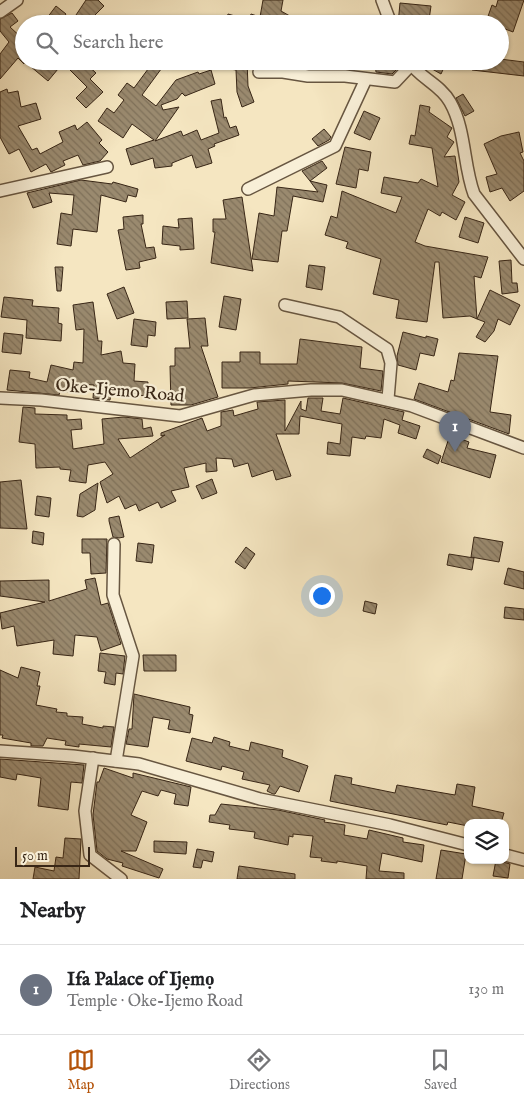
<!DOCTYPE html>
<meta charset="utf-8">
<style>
body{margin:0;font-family:"IM FELL English",serif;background:#f2f2f2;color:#202124}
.controls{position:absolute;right:15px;bottom:15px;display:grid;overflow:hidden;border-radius:10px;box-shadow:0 1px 4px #0004}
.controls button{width:45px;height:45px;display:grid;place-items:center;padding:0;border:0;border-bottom:1px solid #e0e0e0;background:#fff;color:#202124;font:25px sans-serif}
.scale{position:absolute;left:15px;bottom:12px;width:75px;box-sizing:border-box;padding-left:5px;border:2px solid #382616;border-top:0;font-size:14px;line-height:18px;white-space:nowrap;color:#382616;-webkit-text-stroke:4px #f8efd7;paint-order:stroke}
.you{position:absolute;left:321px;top:595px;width:18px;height:18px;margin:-12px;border:4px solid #fff;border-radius:50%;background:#1a73e8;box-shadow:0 0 0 8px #1a73e833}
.badge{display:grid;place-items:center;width:32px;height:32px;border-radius:50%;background:#b45309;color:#fff;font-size:16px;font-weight:700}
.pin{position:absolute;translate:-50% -41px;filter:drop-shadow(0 1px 2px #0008)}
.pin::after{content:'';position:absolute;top:26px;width:18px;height:15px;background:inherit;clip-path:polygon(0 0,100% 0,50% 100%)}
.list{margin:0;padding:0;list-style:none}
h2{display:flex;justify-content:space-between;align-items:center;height:65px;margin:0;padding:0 20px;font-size:21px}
h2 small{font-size:16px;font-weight:400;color:#757577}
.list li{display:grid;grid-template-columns:32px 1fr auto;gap:15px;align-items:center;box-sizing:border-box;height:90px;padding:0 20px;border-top:1px solid #e0e0e0}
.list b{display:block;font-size:19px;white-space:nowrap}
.list p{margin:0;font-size:16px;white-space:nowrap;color:#757577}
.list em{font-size:16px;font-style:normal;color:#757577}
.icon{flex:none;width:28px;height:28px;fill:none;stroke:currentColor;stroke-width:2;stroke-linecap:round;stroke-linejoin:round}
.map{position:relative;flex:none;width:524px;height:879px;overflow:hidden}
.search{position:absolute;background:#fff;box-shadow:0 1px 4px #0004;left:15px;right:15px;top:15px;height:55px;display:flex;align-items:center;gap:12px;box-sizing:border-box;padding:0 18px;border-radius:28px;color:#757577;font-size:19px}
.sheet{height:155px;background:#fff}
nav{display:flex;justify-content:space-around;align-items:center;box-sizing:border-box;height:70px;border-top:1px solid #e0e0e0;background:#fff;font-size:14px;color:#757577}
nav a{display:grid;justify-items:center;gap:2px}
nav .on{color:#b45309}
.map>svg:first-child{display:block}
</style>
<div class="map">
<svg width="524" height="879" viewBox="0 0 524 879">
<defs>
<pattern id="building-back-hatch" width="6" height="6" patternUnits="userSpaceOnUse" patternTransform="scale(1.25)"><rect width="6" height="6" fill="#9a8a6f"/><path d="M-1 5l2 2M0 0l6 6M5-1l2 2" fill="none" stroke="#7f715a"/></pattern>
</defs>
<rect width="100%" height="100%" fill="#f5e6c1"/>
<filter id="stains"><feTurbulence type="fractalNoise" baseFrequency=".004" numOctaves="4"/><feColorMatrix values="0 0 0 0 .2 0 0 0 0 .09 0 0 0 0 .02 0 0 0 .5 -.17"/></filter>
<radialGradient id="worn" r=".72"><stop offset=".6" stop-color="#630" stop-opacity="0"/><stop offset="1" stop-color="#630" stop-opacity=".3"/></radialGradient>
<g fill="url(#building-back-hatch)" stroke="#382616">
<path d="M 86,0 L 98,0 L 104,6 L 93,17 L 102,24 L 70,24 Z"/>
<path d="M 263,0 L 283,0 L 281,11 L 304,24 L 225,24 L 228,14 L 249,20 L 251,14 L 260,17 Z"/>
<path d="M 498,0 L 524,0 L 513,32 L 500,27 L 500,24 L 486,22 L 492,5 L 496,7 Z"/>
<path d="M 400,3 L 431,6 L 429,20 L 406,18 L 405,24 L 398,24 Z"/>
<path d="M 56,6 L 66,14 L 59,24 L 54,24 L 47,18 Z"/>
<path d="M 12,13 L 18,21 L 10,27 L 24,40 L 24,64 L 18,58 L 0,79 L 0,54 L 9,42 L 0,31 L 0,19 Z"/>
<path d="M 500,59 L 524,62 L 524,76 L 472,70 L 474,61 L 500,61 Z"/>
<path d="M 24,61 L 83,61 L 96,73 L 90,79 L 103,92 L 86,108 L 76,98 L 87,87 L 63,63 L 48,81 Z"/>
<path d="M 154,61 L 167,61 L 142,95 L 156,106 L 176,80 L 198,72 L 199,74 L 211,70 L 215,84 L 185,96 L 182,93 L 177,99 L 161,105 L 163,110 L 179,107 L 155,141 L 181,131 L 183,136 L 197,130 L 201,140 L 219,133 L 211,101 L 221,99 L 224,118 L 226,117 L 230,128 L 236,126 L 239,135 L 214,144 L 215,146 L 208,149 L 212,163 L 196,168 L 192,155 L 172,163 L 172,166 L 155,168 L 153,158 L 131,165 L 126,149 L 154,140 L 132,124 L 123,138 L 98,121 L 107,108 L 114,113 L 124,100 L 118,95 L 127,83 L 134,88 Z"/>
<path d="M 213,61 L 247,61 L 248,86 L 254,102 L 242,107 L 237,92 L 236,70 L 212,66 Z"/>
<path d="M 326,61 L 352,63 L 352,69 L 325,68 Z"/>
<path d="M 397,61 L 398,68 L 392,74 L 376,72 L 375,63 Z"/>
<path d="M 418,61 L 447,61 L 441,74 Z"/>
<path d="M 7,89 L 8,93 L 18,91 L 21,107 L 36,103 L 41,119 L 18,126 L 32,150 L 37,148 L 40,154 L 63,142 L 59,132 L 75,125 L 77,130 L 87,122 L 102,140 L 99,143 L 108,152 L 100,161 L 83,165 L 78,155 L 63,161 L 65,165 L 51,172 L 46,164 L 31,172 L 19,149 L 9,154 L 0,137 L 0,92 Z"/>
<path d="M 463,94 L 474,111 L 465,116 L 456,98 Z"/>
<path d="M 420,105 L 430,107 L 429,112 L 452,128 L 447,137 L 454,142 L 444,157 L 455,156 L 459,182 L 452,195 L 465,202 L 456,220 L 442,212 L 440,216 L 428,209 L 415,242 L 425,246 L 488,257 L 481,278 L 474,276 L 477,319 L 470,316 L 443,318 L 439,262 L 435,262 L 427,322 L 396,318 L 399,300 L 373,294 L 381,259 L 346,248 L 348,242 L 325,235 L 331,216 L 337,218 L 342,191 L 396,213 L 402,197 L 381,193 L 384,177 L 418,183 L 421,179 L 438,187 L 432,148 L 409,144 L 411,135 L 415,136 Z"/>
<path d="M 364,111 L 380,118 L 370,140 L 354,133 Z"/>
<path d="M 324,129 L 331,137 L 329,140 L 318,146 L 312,139 Z"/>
<path d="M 519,132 L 523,152 L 520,153 L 524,161 L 524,191 L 510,201 L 502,188 L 490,192 L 486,177 L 497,174 L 484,144 L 501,136 Z"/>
<path d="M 345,147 L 371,152 L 368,171 L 359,169 L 356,188 L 336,184 Z"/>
<path d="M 322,161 L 327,168 L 310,181 L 302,171 Z"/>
<path d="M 81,180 L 112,184 L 113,182 L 138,189 L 136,197 L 128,195 L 126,202 L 101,195 L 97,232 L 73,229 L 71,246 L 57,244 L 61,213 L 72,215 L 74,195 L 49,193 L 52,202 L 33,208 L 27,193 Z"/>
<path d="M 310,181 L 327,185 L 323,202 L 293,196 L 287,231 L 282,231 L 278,262 L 252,259 L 259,213 L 274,216 L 277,187 L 318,192 Z"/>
<path d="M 242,197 L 253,271 L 211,263 L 215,232 L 213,232 L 213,219 L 226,219 L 223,200 Z"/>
<path d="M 143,215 L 143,224 L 141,224 L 146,248 L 154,247 L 156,258 L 139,262 L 140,268 L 126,270 L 118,230 L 124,229 L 123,217 Z"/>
<path d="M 465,217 L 484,223 L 478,243 L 459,237 Z"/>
<path d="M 192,218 L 194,249 L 180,250 L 180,246 L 162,244 L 163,226 L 179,228 L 178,219 Z"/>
<path d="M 511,260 L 512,283 L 517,283 L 518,292 L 502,294 L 499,261 Z"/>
<path d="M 309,265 L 325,267 L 322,290 L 306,287 Z"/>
<path d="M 55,267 L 63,267 L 61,291 L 57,291 Z"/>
<path d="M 124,287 L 134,313 L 117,319 L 107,294 Z"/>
<path d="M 490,290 L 520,305 L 510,325 L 498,319 L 494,331 L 485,342 L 476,337 L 485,322 L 477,319 Z"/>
<path d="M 224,296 L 241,299 L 236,330 L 219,327 Z"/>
<path d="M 4,297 L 33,300 L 32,306 L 59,308 L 58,323 L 62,324 L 61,341 L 26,338 L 27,320 L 1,317 Z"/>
<path d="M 187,301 L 188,318 L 167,319 L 166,302 Z"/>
<path d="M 93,302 L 98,341 L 102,341 L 101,355 L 121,351 L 123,363 L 135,364 L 134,381 L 148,382 L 147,396 L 111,393 L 110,400 L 93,398 L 94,385 L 79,384 L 71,384 L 70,392 L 60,391 L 59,395 L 7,390 L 10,370 L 30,372 L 29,378 L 47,382 L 51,365 L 73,370 L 74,362 L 83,363 L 84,329 L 76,330 L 73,305 Z"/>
<path d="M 205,318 L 208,346 L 201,346 L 218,397 L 191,405 L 171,405 L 170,366 L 175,366 L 175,348 L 190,348 L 187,319 Z"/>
<path d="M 134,319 L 156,322 L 155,336 L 148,335 L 147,347 L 131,345 Z"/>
<path d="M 403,332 L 426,338 L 426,336 L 438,339 L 434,356 L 420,353 L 416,370 L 398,365 L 397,356 Z"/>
<path d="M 4,333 L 23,335 L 21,354 L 2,352 Z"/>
<path d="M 300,339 L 362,347 L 360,368 L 383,371 L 381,391 L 342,383 L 288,381 L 288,384 L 250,388 L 222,388 L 222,362 L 240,362 L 240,352 L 260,352 L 260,364 L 297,364 Z"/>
<path d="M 459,353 L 498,356 L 490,412 L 511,415 L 509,434 L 414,399 L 419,383 L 448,392 L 451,380 L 454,381 Z"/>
<path d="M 308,398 L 323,398 L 321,411 L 340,414 L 343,398 L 404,412 L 402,420 L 420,426 L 416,439 L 398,433 L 400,425 L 384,419 L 381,438 L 366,436 L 365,439 L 352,437 L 350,456 L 327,454 L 328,442 L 340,444 L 342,424 L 300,416 L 299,434 L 276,434 L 291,476 L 276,480 L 273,470 L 252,477 L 248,463 L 234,467 L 232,459 L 216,458 L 217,471 L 206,472 L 206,463 L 184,468 L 189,487 L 171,491 L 176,501 L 161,508 L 158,502 L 139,511 L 136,504 L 125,509 L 119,496 L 107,503 L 100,482 L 113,474 L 105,462 L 88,465 L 86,483 L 69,481 L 71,470 L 60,469 L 60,467 L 36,468 L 35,444 L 19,442 L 23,407 L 35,408 L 35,414 L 67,415 L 67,420 L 81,419 L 82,429 L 71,430 L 73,449 L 104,444 L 102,419 L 124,417 L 142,419 L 143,429 L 151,427 L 153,436 L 118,439 L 130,458 L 165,435 L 161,436 L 161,433 L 202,418 L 207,431 L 221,426 L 221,412 L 233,410 L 234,416 L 258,409 L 257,402 L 285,400 L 285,431 L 301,401 L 301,409 L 306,411 Z"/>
<path d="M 450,435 L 469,442 L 467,448 L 496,455 L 490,478 L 441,462 Z"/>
<path d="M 427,449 L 441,456 L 438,464 L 423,457 Z"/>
<path d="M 212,479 L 217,493 L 202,499 L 196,486 Z"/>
<path d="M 21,480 L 27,529 L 0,528 L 0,482 Z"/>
<path d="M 98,483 L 95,510 L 83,517 L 77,516 L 80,494 Z"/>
<path d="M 37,496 L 51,498 L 49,517 L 35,515 Z"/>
<path d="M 119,516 L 124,537 L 119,538 L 113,537 L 109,521 L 109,518 Z"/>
<path d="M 33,531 L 44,533 L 43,545 L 32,543 Z"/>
<path d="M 474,537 L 503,542 L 499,562 L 471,557 Z"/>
<path d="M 82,539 L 107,539 L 106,573 L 91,574 L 90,553 L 82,553 Z"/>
<path d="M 138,543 L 154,545 L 152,563 L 136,561 Z"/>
<path d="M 246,547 L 255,554 L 245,569 L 235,562 Z"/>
<path d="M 449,554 L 474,558 L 472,570 L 447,565 Z"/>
<path d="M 508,568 L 524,572 L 524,589 L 504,584 Z"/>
<path d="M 95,578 L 101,605 L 108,603 L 121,644 L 101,651 L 97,637 L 75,635 L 73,656 L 53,654 L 54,640 L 17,646 L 14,626 L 2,629 L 0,613 L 45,602 L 0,596 L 0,581 L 49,580 L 49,601 L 87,589 L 85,580 Z"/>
<path d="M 365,601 L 377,604 L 375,614 L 363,611 Z"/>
<path d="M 505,607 L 524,609 L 524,620 L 504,618 Z"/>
<path d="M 100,653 L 125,656 L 123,674 L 116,673 L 115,685 L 104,683 L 106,672 L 98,671 Z"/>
<path d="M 143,655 L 176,655 L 176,671 L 144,671 Z"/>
<path d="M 21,667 L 40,672 L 37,686 L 40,686 L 36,705 L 57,709 L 56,712 L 67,713 L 67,716 L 83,717 L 82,724 L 103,728 L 103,726 L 114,727 L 111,747 L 79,744 L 79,747 L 65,745 L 66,741 L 47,738 L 43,746 L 31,746 L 31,743 L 2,738 L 3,735 L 0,735 L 0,670 L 18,678 Z"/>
<path d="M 134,694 L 190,707 L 189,714 L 193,715 L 190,733 L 168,729 L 170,720 L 153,717 L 148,747 L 126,744 L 129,729 L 132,729 Z"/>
<path d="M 214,737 L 230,742 L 229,746 L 249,751 L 251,742 L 283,750 L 282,757 L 308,766 L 299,792 L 280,786 L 275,794 L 273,794 L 267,791 L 270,785 L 242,779 L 244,772 L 222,766 L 221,770 L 186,761 L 192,738 L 212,743 Z"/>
<path d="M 0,759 L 84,765 L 82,783 L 71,782 L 68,810 L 38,806 L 41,778 L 17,774 L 16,780 L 0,777 Z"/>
<path d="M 104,768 L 133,778 L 133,773 L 191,787 L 188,806 L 174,804 L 176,794 L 161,790 L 158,796 L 142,791 L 131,815 L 147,822 L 136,851 L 121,851 L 163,869 L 159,878 L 122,866 L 123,863 L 107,859 L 97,851 L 93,815 L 97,782 L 99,782 Z"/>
<path d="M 335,775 L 352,778 L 351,784 L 395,793 L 397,785 L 455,795 L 457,784 L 475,787 L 472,806 L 504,813 L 501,823 L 468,823 L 468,826 L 448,822 L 447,825 L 330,801 Z"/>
<path d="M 221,804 L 278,810 L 325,820 L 324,822 L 345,825 L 344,835 L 367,839 L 369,830 L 403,838 L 403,842 L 424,845 L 422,862 L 382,853 L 379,871 L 404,873 L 404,879 L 366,879 L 367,866 L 337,861 L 337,863 L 321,861 L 322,858 L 310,857 L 313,836 L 293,834 L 293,837 L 289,836 L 288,845 L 254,838 L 255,832 L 229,829 L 230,825 L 209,822 L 210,815 L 215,815 Z"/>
<path d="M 65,838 L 81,839 L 79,879 L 33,879 L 35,867 L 54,871 L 56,857 L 63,858 Z"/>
<path d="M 154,841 L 187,842 L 186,854 L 154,852 Z"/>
<path d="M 197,849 L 214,852 L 212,862 L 203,860 L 201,868 L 193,867 Z"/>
<path d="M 441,850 L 466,854 L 462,879 L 436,879 Z"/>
<path d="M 496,860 L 510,864 L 508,878 L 493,876 Z"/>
<path d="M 239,866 L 295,874 L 295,879 L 237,879 Z"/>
</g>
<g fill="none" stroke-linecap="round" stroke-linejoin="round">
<defs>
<g id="minor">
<path d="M 382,0 L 391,24"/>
<path d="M 0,12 L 17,0"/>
<path d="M 409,61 C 419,78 440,84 450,102 C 466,130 463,164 474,194 L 524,259"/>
<path d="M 259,72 L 283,72 L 308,76 L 345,76 L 395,82 L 411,65"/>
<path d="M 248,189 L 335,146 L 366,79"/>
<path d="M 0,191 L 107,167"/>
<path d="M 285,305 L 339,317 L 387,349 L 391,363 L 388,399"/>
<path d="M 0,398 L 41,400 L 180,416 L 254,395 L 311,390 L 342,390 L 412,406 L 524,448"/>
<path d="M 114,544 L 113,595 L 133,656 L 116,761"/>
<path d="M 0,751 L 73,756 L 139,764 L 260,799 L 390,825 L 468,845"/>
<path d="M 93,758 L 85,811 L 90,855 L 121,879"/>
<path d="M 505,855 L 524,860"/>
</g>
</defs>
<use href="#minor" stroke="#675641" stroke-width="14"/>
<use href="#minor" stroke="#f8efd7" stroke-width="11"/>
</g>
<g text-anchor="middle" stroke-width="4.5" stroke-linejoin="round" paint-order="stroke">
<g font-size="18" fill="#382616" stroke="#f8efd7">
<text transform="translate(120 390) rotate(5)" y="6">Oke-Ijemo Road</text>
</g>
</g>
<rect width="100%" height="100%" filter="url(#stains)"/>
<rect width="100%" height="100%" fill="url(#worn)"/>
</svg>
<div class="controls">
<button><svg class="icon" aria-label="layers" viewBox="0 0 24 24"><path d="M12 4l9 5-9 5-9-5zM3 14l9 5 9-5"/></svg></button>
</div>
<div class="scale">50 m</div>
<div class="you"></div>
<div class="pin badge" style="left:455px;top:452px;background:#6b7280">1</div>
<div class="search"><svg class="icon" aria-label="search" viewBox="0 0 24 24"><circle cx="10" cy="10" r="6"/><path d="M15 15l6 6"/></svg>Search here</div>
</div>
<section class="sheet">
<h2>Nearby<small></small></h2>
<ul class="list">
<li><span class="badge" style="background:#6b7280">1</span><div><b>Ifa Palace of Ijẹmọ</b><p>Temple · Oke-Ijemo Road</p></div><em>130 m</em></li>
</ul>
</section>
<nav>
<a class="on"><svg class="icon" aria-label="map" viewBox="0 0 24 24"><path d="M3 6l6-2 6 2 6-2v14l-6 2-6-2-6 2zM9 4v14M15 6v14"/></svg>Map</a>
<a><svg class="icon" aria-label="directions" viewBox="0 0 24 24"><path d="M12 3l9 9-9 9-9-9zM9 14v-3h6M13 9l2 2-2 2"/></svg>Directions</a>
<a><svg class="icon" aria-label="saved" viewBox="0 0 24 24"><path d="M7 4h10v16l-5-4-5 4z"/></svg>Saved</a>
</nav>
